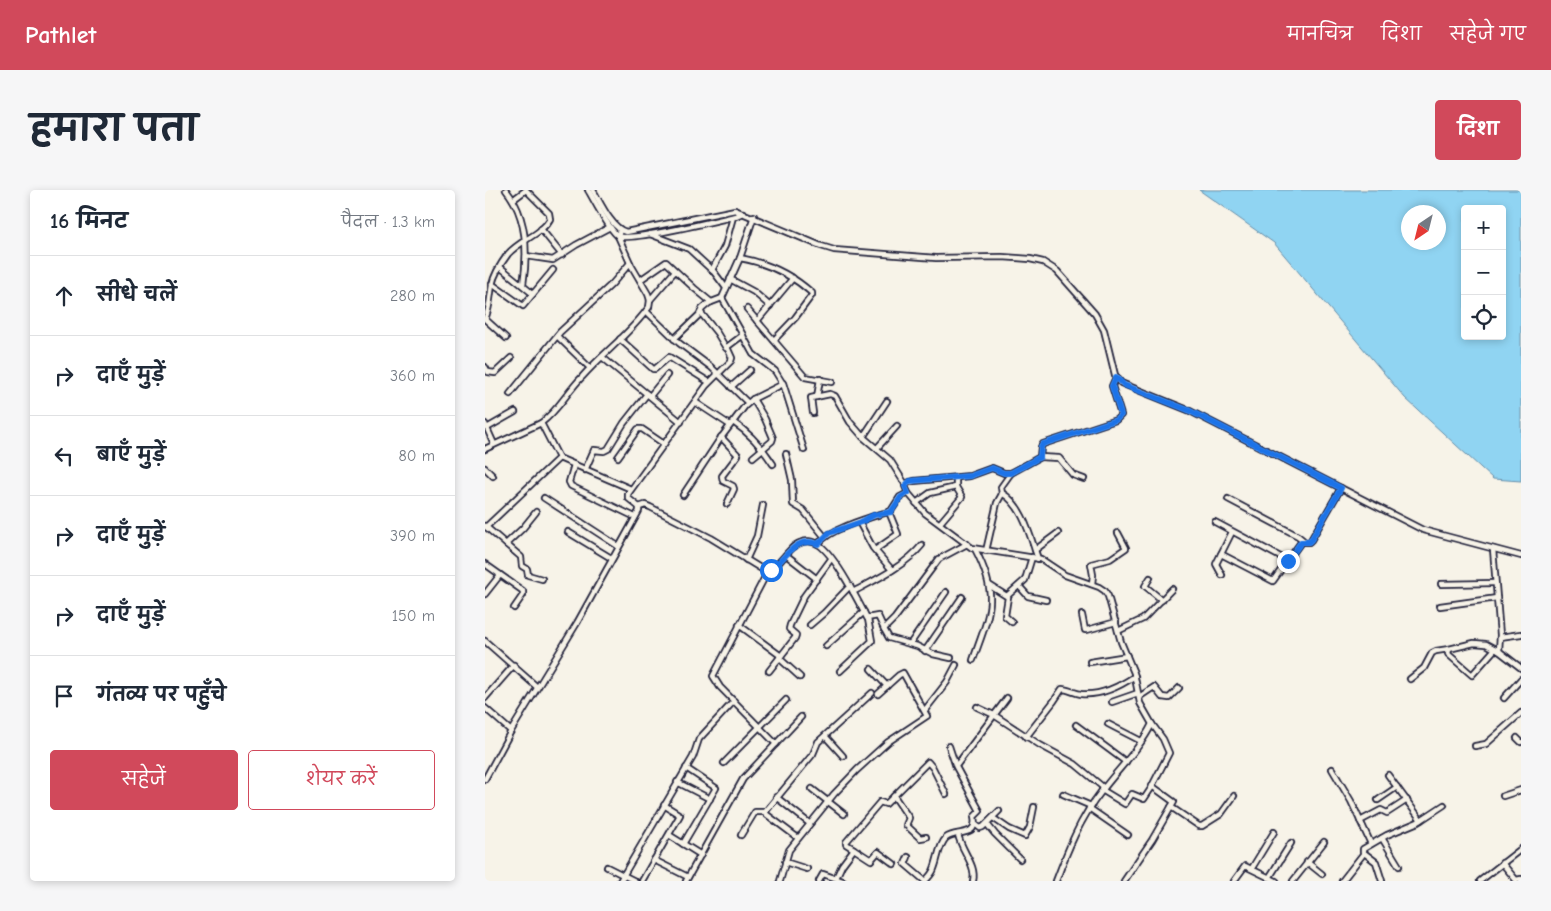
<!DOCTYPE html>
<html lang="hi">
<meta charset="utf-8">
<style>
body{margin:0;font-family:"Comic Neue","Playpen Sans Deva",sans-serif;background:#f6f6f7;color:#1f2937}
.controls{position:absolute;right:15px;top:15px;display:grid;overflow:hidden;border-radius:5px;box-shadow:0 2px 8px #0003}
.controls button{width:45px;height:45px;display:grid;place-items:center;padding:0;border:0;border-bottom:1px solid #e0e1e3;background:#fff;color:#1f2937;font:25px sans-serif}
.compass{position:absolute;left:916px;top:15px;width:45px;height:45px;border-radius:50%;background:#fff;box-shadow:0 2px 8px #0003;rotate:215deg}
.stop{position:absolute;width:15px;height:15px;margin:-11px;border:4px solid #1a73e8;border-radius:50%;background:#fff}
.stop.end{background:#1a73e8;border-color:#fff;box-shadow:0 1px 5px #0008}
.list{margin:0;padding:0;list-style:none}
h2{display:flex;justify-content:space-between;align-items:center;height:65px;margin:0;padding:0 20px;font-size:21px}
h2 small{font-size:16px;font-weight:400;color:#747a83}
.list li{display:grid;grid-template-columns:32px 1fr auto;gap:15px;align-items:center;box-sizing:border-box;height:80px;padding:0 20px;border-top:1px solid #e0e1e3}
.list b{display:block;font-size:19px;white-space:nowrap}
.list em{font-size:16px;font-style:normal;color:#747a83}
.actions{display:flex;gap:10px;padding:15px 20px}
.actions a{flex:1;padding:11px 0;border:1px solid #d1495b;border-radius:5px;text-align:center;font-size:18px;color:#d1495b}
.actions .main{background:#d1495b;color:#fff}
.icon{flex:none;width:28px;height:28px;fill:none;stroke:currentColor;stroke-width:2;stroke-linecap:round;stroke-linejoin:round}
.map{position:relative;flex:none;width:1036px;height:691px;overflow:hidden;border-radius:5px}
header{display:flex;align-items:center;gap:30px;box-sizing:border-box;height:70px;padding:0 25px;background:#d1495b;color:#fff}
header strong{font-size:24px}
nav{display:flex;gap:28px;margin-inline-start:auto;font-size:18px}
.intro{display:flex;align-items:center;justify-content:space-between;box-sizing:border-box;height:120px;padding:0 30px}
h1{margin:0;font-size:35px}
.button{padding:12px 22px;border-radius:5px;background:#d1495b;color:#fff;font-size:18px;font-weight:700}
main{display:flex;gap:30px;padding:0 30px}
aside{flex:1;background:#fff;border-radius:5px;box-shadow:0 2px 8px #0003}
.map>svg:first-child{display:block}
</style>
<header>
<strong>Pathlet</strong>
<nav><a>मानचित्र</a><a>दिशा</a><a>सहेजे गए</a></nav>
</header>
<div class="intro"><h1>हमारा पता</h1><a class="button">दिशा</a></div>
<main>
<aside>
<h2>16 मिनट<small>पैदल · 1.3 km</small></h2>
<ul class="list">
<li><svg class="icon" aria-label="ahead" viewBox="0 0 24 24"><path d="M12 20V5M6 11l6-6 6 6"/></svg><div><b>सीधे चलें</b></div><em>280 m</em></li>
<li><svg class="icon" aria-label="right" viewBox="0 0 24 24"><path d="M7 20v-9h11M14 6l5 5-5 5"/></svg><div><b>दाएँ मुड़ें</b></div><em>360 m</em></li>
<li><svg class="icon" aria-label="left" viewBox="0 0 24 24"><path d="M17 20v-9H6M10 6l-5 5 5 5"/></svg><div><b>बाएँ मुड़ें</b></div><em>80 m</em></li>
<li><svg class="icon" aria-label="right" viewBox="0 0 24 24"><path d="M7 20v-9h11M14 6l5 5-5 5"/></svg><div><b>दाएँ मुड़ें</b></div><em>390 m</em></li>
<li><svg class="icon" aria-label="right" viewBox="0 0 24 24"><path d="M7 20v-9h11M14 6l5 5-5 5"/></svg><div><b>दाएँ मुड़ें</b></div><em>150 m</em></li>
<li><svg class="icon" aria-label="arrive" viewBox="0 0 24 24"><path d="M6 21V4h12l-3 4 3 4H6"/></svg><div><b>गंतव्य पर पहुँचे</b></div></li>
</ul>
<div class="actions"><a class="main">सहेजें</a><a>शेयर करें</a></div>
</aside>
<div class="map">
<svg width="1036" height="691" viewBox="0 0 1036 691">
<rect width="100%" height="100%" fill="#f7f3e8"/>
<filter id="ink" filterUnits="userSpaceOnUse"><feTurbulence type="fractalNoise" baseFrequency=".02" numOctaves="2"/><feDisplacementMap in="SourceGraphic" scale="10" xChannelSelector="R" yChannelSelector="G"/><feConvolveMatrix kernelMatrix="1 2 1 2 8 2 1 2 1" color-interpolation-filters="sRGB"/></filter>
<g filter="url(#ink)">
<path fill="#90d4f2" stroke="#648da9" fill-rule="evenodd" d="M 714,0 L 1036,0 L 1036,291 L 1008,289 L 920,208 L 789,53 ZM 980,19 L 1017,19 L 1017,146 L 980,146 ZM 924,22 L 954,22 L 954,52 L 924,52 Z"/>
<g fill="none" stroke-linecap="round" stroke-linejoin="round">
<defs>
<g id="street">
<path d="M 21,0 C 42,26 43,63 38,95"/>
<path d="M 103,0 C 109,10 124,40 133,46 C 143,52 234,30 251,26 L 258,23"/>
<path d="M 108,0 C 115,12 127,39 141,42 L 250,20 L 336,56 L 349,60 L 451,68 L 517,67 L 545,69 L 558,72 L 572,81 L 610,124 L 619,140 L 630,185 L 636,193 L 703,220 L 938,340 L 1036,366"/>
<path d="M 29,9 L 41,0"/>
<path d="M 56,39 L 77,65"/>
<path d="M 165,44 L 204,59 L 229,82 L 241,98"/>
<path d="M 41,66 L 68,70 L 91,55 L 125,37"/>
<path d="M 255,68 C 283,73 306,84 327,103 L 327,105 L 310,128 L 289,150"/>
<path d="M 15,77 L 48,104"/>
<path d="M 227,80 L 240,56 L 248,27"/>
<path d="M 245,89 L 269,102 L 285,116"/>
<path d="M 155,90 L 181,72 L 209,98 L 226,112"/>
<path d="M 7,94 L 38,116 L 68,80"/>
<path d="M 165,110 L 190,81"/>
<path d="M 262,119 L 320,187 L 347,192"/>
<path d="M 161,121 L 194,153 L 226,177 L 263,213"/>
<path d="M 216,123 L 232,143 L 241,158"/>
<path d="M 0,129 C 5,118 5,107 7,95 C 9,85 17,72 23,64 C 35,50 56,45 65,29 L 64,23 L 41,0"/>
<path d="M 0,129 L 21,148"/>
<path d="M 272,131 L 308,88"/>
<path d="M 72,146 L 105,178"/>
<path d="M 135,149 L 168,179 L 170,179 L 184,167 L 224,192"/>
<path d="M 189,149 L 214,125 L 217,119 L 224,113 L 237,108"/>
<path d="M 117,167 L 196,232"/>
<path d="M 0,177 L 3,182 L 10,183 L 26,168"/>
<path d="M 298,193 L 319,260"/>
<path d="M 246,197 L 265,180"/>
<path d="M 25,204 L 75,142 L 127,94 L 145,73"/>
<path d="M 165,206 L 182,185"/>
<path d="M 332,207 L 335,189"/>
<path d="M 210,212 L 245,235"/>
<path d="M 328,223 L 326,208 L 345,204 L 350,206 L 365,232 L 378,247 L 405,270 L 420,294"/>
<path d="M 248,232 C 266,244 277,257 288,274"/>
<path d="M 56,233 L 74,268 L 146,299"/>
<path d="M 0,234 L 9,254"/>
<path d="M 2,238 L 30,222"/>
<path d="M 236,247 L 253,265 L 237,286 L 238,291 L 248,296 L 249,299 L 242,314"/>
<path d="M 378,247 L 402,211"/>
<path d="M 392,258 L 412,236"/>
<path d="M 0,259 L 56,233 C 73,221 82,202 97,187 C 118,163 146,143 164,117 L 165,110 L 163,104 L 146,75 L 133,46 L 135,40"/>
<path d="M 301,264 L 307,290 L 308,314 L 318,320 L 339,346"/>
<path d="M 133,267 L 153,239 L 157,239 L 179,254"/>
<path d="M 268,267 L 287,251 L 288,248 L 280,229 L 268,209"/>
<path d="M 555,267 L 574,268 L 588,285 L 599,289"/>
<path d="M 89,275 L 84,292 L 86,296 L 150,327"/>
<path d="M 0,278 L 8,286"/>
<path d="M 100,280 L 109,260 L 119,261 L 123,259 L 139,233 L 162,204"/>
<path d="M 517,303 C 538,315 545,346 553,369"/>
<path d="M 198,305 L 235,249 L 260,216 L 268,209 L 298,194 L 290,181 L 268,164 L 258,146"/>
<path d="M 59,308 L 133,356"/>
<path d="M 743,309 L 813,346 L 819,351"/>
<path d="M 431,313 L 445,303 L 471,297"/>
<path d="M 154,317 L 160,315 L 165,317 L 226,348 L 280,381 L 286,380 L 290,377 C 296,371 307,355 315,353 C 320,350 328,351 333,354 C 350,365 372,409 382,428 L 393,426 L 399,439"/>
<path d="M 374,332 L 388,358 L 407,380"/>
<path d="M 730,332 L 803,371"/>
<path d="M 455,333 L 477,307 L 471,297 L 471,288"/>
<path d="M 0,336 L 36,367 L 37,376 L 42,379 L 43,385 L 57,389"/>
<path d="M 1,337 L 74,268"/>
<path d="M 83,342 L 126,368"/>
<path d="M 21,354 L 38,338 L 51,322"/>
<path d="M 333,354 C 345,338 387,327 406,321 L 415,307 L 423,303"/>
<path d="M 1008,359 L 1015,445 L 1014,461 L 1036,478"/>
<path d="M 390,360 L 413,344 L 404,322"/>
<path d="M 550,360 L 573,343"/>
<path d="M 501,361 L 512,313 L 517,304 L 516,297 L 526,283"/>
<path d="M 736,364 L 788,391 L 816,352 L 824,352 L 826,350 L 856,298"/>
<path d="M 301,365 L 332,389"/>
<path d="M 261,370 L 272,346 L 278,315"/>
<path d="M 0,374 L 38,401 L 38,405 L 29,418"/>
<path d="M 283,381 L 228,486 L 235,497 L 291,554"/>
<path d="M 737,385 L 731,374 L 747,342"/>
<path d="M 665,388 L 660,396 L 677,410"/>
<path d="M 607,394 L 608,385 L 606,374 L 625,369 L 641,358 L 633,343"/>
<path d="M 956,394 L 1010,393"/>
<path d="M 504,395 L 523,407 L 520,426 L 527,432"/>
<path d="M 534,396 L 543,406 L 561,410"/>
<path d="M 368,402 C 392,389 420,376 437,355"/>
<path d="M 0,404 L 15,385"/>
<path d="M 522,406 L 540,390 L 547,367"/>
<path d="M 955,416 L 1012,408"/>
<path d="M 597,425 L 600,440 L 602,440 L 631,432"/>
<path d="M 254,435 L 296,466"/>
<path d="M 325,435 L 339,423 L 365,396"/>
<path d="M 633,441 L 658,429 L 687,399"/>
<path d="M 1015,447 L 1036,444"/>
<path d="M 0,451 L 52,497"/>
<path d="M 425,454 L 461,402"/>
<path d="M 341,456 L 379,422"/>
<path d="M 964,459 L 963,464 L 987,485 L 1010,459"/>
<path d="M 440,461 L 477,407"/>
<path d="M 294,468 L 315,487"/>
<path d="M 466,468 L 448,464 L 432,456 L 404,448 L 399,439 L 410,428 L 454,369 L 482,354"/>
<path d="M 488,470 C 505,422 515,407 490,359"/>
<path d="M 605,472 L 642,466"/>
<path d="M 386,479 L 402,496"/>
<path d="M 284,481 L 310,448 L 311,445 L 304,439 L 305,435 L 319,406 L 346,369"/>
<path d="M 355,481 L 387,451 L 383,429"/>
<path d="M 925,489 L 939,478 L 947,463 L 951,461 L 964,459 L 989,453 L 1001,454 L 1014,461"/>
<path d="M 654,507 L 669,497 L 677,507 L 684,508 L 694,498"/>
<path d="M 0,508 L 29,475"/>
<path d="M 1019,508 L 1036,489"/>
<path d="M 627,512 L 653,503"/>
<path d="M 492,517 L 509,525 L 555,555 L 590,574 L 619,598"/>
<path d="M 0,518 L 26,541"/>
<path d="M 440,520 L 462,492 L 471,475"/>
<path d="M 623,534 L 656,551"/>
<path d="M 591,535 L 641,572"/>
<path d="M 340,546 L 358,566"/>
<path d="M 541,547 L 569,511 L 577,499 C 583,499 589,503 596,504 C 616,506 634,497 650,486"/>
<path d="M 1032,548 L 1036,552"/>
<path d="M 990,556 L 1001,554 L 1036,523"/>
<path d="M 239,573 L 301,510"/>
<path d="M 471,576 L 522,508"/>
<path d="M 847,579 L 866,611 L 886,654"/>
<path d="M 903,585 L 936,630"/>
<path d="M 0,589 L 26,541 L 92,433 L 154,321 L 154,317 L 143,308 L 143,304 L 221,196 L 246,171 L 247,168 L 242,157 L 258,145 L 237,108 L 255,68 L 269,26"/>
<path d="M 192,592 L 225,609"/>
<path d="M 327,599 L 359,624"/>
<path d="M 617,600 L 640,614 L 647,604 L 659,609 L 667,597"/>
<path d="M 578,604 L 606,616"/>
<path d="M 409,606 L 424,628 L 421,635 L 435,648 L 441,647"/>
<path d="M 1018,606 L 1036,600"/>
<path d="M 291,607 L 324,633"/>
<path d="M 893,610 L 912,597"/>
<path d="M 686,617 L 714,636 L 717,636 L 736,624 L 749,606"/>
<path d="M 604,618 L 643,645"/>
<path d="M 508,628 L 524,639 L 540,646 L 545,637 L 549,617"/>
<path d="M 875,631 L 896,620 L 902,623 L 922,610"/>
<path d="M 490,634 L 495,638 L 498,637 L 514,621"/>
<path d="M 502,634 L 510,644 L 535,669"/>
<path d="M 473,644 C 476,661 492,675 488,691"/>
<path d="M 184,645 L 216,665"/>
<path d="M 256,645 L 270,622 L 280,622"/>
<path d="M 313,648 L 281,624 L 281,621 L 328,564 L 333,552 L 387,503"/>
<path d="M 897,648 L 914,676"/>
<path d="M 198,654 L 231,598 L 201,578"/>
<path d="M 369,659 L 386,670 L 393,662 L 409,674"/>
<path d="M 423,667 L 420,674 L 440,691"/>
<path d="M 169,670 L 203,687"/>
<path d="M 300,672 L 322,679"/>
<path d="M 822,672 L 837,684"/>
<path d="M 1017,673 L 1031,690 L 1036,689"/>
<path d="M 122,677 L 150,691"/>
<path d="M 767,678 L 789,642"/>
<path d="M 351,688 L 357,675 L 369,659 L 361,654 L 361,652 L 395,612 L 401,614 L 443,572 L 448,578 L 461,604"/>
<path d="M 784,688 L 806,653"/>
<path d="M 135,691 L 208,567 L 214,549 L 249,511"/>
<path d="M 157,691 L 195,625 L 179,615"/>
<path d="M 201,691 L 258,589 L 316,527"/>
<path d="M 295,691 L 304,660 L 349,604 L 372,580 L 403,552 L 442,526 L 418,483 L 414,485 L 393,504"/>
<path d="M 334,691 L 338,684 L 358,691"/>
<path d="M 440,691 C 443,688 446,685 448,681 C 453,671 453,656 461,648 C 470,640 494,648 489,627 L 495,621 L 471,577 L 464,556"/>
<path d="M 571,691 C 583,659 595,629 616,602 C 633,579 654,560 667,534 L 655,513 L 649,483 L 636,452 L 623,406 L 620,401 L 614,397 L 580,385 L 556,369 L 487,358 L 440,323 L 423,303 L 420,296 L 422,293 L 429,291 L 485,286 L 507,278 L 519,283 L 526,283 L 555,267 L 556,257 L 558,254 L 631,230 L 636,225 L 627,196 L 631,187"/>
<path d="M 639,691 L 667,650 L 689,612 L 667,596 L 684,563 L 678,549 L 667,534"/>
<path d="M 749,691 L 760,676 L 791,691"/>
<path d="M 808,691 L 839,652"/>
<path d="M 857,691 L 879,663"/>
<path d="M 897,691 L 891,672 L 878,662 L 878,659 L 902,645 L 933,632 L 959,615"/>
<path d="M 995,691 L 1036,659"/>
</g>
</defs>
<use href="#street" stroke="#22223b" stroke-width="8"/>
<use href="#street" stroke="#f7f3e8" stroke-width="4.5"/>
</g>
</g>
<g fill="none" stroke-linecap="round" stroke-linejoin="round" filter="url(#ink)">
<path stroke="#1a73e8" stroke-width="6" d="M 286,380 C 301,368 311,345 333,354 L 344,343 L 376,332 L 389,325 L 406,322 L 416,307 L 423,303 L 420,296 L 425,291 L 485,286 L 507,278 L 519,283 L 526,283 L 555,267 L 556,257 L 558,254 L 631,230 L 636,225 L 627,196 L 631,187 L 639,195 L 703,220 L 856,298 L 826,350 L 824,352 L 816,352 L 803,371"/>
</g>
</svg>
<div class="controls">
<button>+</button>
<button>−</button>
<button><svg class="icon" aria-label="locate" viewBox="0 0 24 24"><circle cx="12" cy="12" r="6"/><path d="M12 2v4M12 18v4M2 12h4M18 12h4"/></svg></button>
</div>
<svg class="compass" viewBox="-18 -18 36 36"><path d="M0-13l5 13h-10z" fill="#e53935"/><path d="M0 13l5-13h-10z" fill="#747a83"/></svg>
<div class="stop" style="left:286px;top:380px"></div>
<div class="stop end" style="left:803px;top:371px"></div>
</div>
</main>
